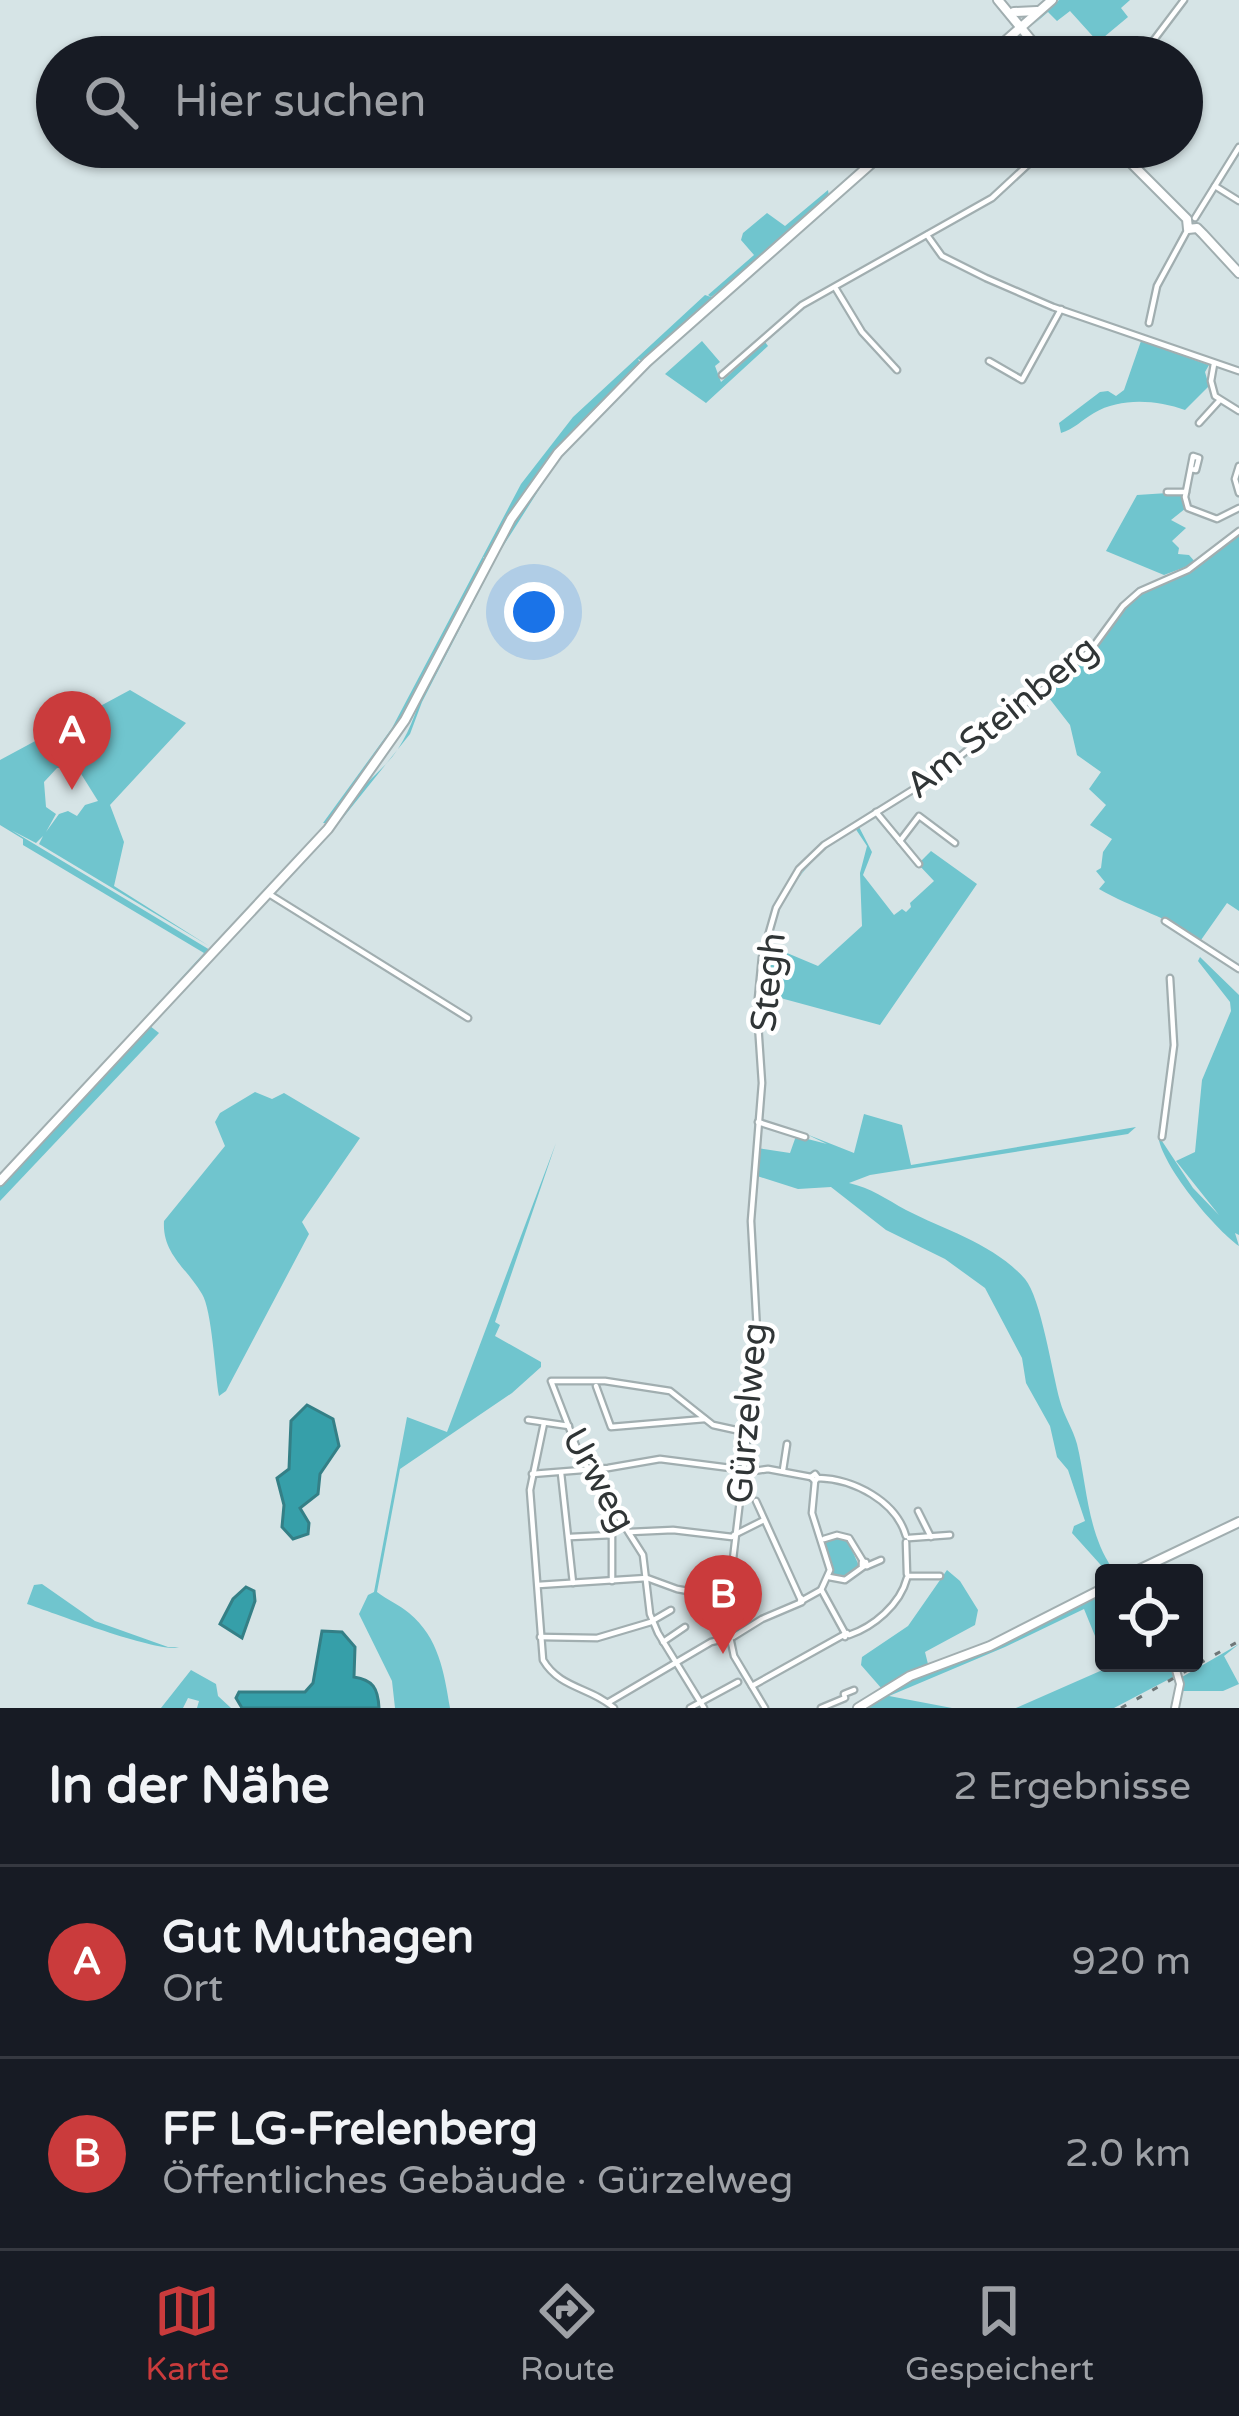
<!DOCTYPE html>
<html lang="de">
<meta charset="utf-8">
<style>
body{margin:0;font-family:"Varela Round",sans-serif;background:#20242c;color:#f1f3f6}
.controls{position:absolute;right:36px;bottom:36px;display:grid;overflow:hidden;border-radius:12px;box-shadow:0 3px 9px #0004}
.controls button{width:108px;height:108px;display:grid;place-items:center;padding:0;border:0;border-bottom:3px solid #363941;background:#171b24;color:#f1f3f6;font:60px sans-serif}
.you{position:absolute;left:534px;top:612px;width:42px;height:42px;margin:-30px;border:9px solid #fff;border-radius:50%;background:#1a73e8;box-shadow:0 0 0 18px #1a73e833}
.badge{display:grid;place-items:center;width:78px;height:78px;border-radius:50%;background:#ca3b3c;color:#fff;font-size:39px;font-weight:700}
.pin{position:absolute;translate:-50% -99px;filter:drop-shadow(0 3px 6px #0008)}
.pin::after{content:'';position:absolute;top:63px;width:42px;height:36px;background:inherit;clip-path:polygon(0 0,100% 0,50% 100%)}
.list{margin:0;padding:0;list-style:none}
h2{display:flex;justify-content:space-between;align-items:center;height:156px;margin:0;padding:0 48px;font-size:51px}
h2 small{font-size:39px;font-weight:400;color:#9ea1a6}
.list li{display:grid;grid-template-columns:78px 1fr auto;gap:36px;align-items:center;box-sizing:border-box;height:192px;padding:0 48px;border-top:3px solid #363941}
.list b{display:block;font-size:45px;white-space:nowrap}
.list p{margin:0;font-size:39px;white-space:nowrap;color:#9ea1a6}
.list em{font-size:39px;font-style:normal;color:#9ea1a6}
.icon{flex:none;width:66px;height:66px;fill:none;stroke:currentColor;stroke-width:2;stroke-linecap:round;stroke-linejoin:round}
.map{position:relative;flex:none;width:1239px;height:1708px;overflow:hidden}
.search{position:absolute;background:#171b24;box-shadow:0 3px 9px #0004;left:36px;right:36px;top:36px;height:132px;display:flex;align-items:center;gap:30px;box-sizing:border-box;padding:0 42px;border-radius:66px;color:#9ea1a6;font-size:45px}
.sheet{height:540px;background:#171b24}
nav{display:flex;justify-content:space-around;align-items:center;box-sizing:border-box;height:168px;border-top:3px solid #363941;background:#171b24;font-size:33px;color:#9ea1a6}
nav a{display:grid;justify-items:center;gap:6px}
nav .on{color:#ca3b3c}
.map>svg:first-child{display:block}
</style>
<div class="map">
<svg width="1239" height="1708" viewBox="0 0 1239 1708">
<rect width="100%" height="100%" fill="#d6e4e6"/>
<g fill="#70c5ce" fill-rule="evenodd">
<path d="M 1059,0 L 1130,0 L 1121,8 L 1128,17 L 1098,42 L 1070,11 L 1057,21 L 1048,12 L 1033,25 Z"/>
<path d="M 828,190 L 829,196 L 754,265 L 711,297 L 714,299 L 644,362 L 638,359 L 641,365 L 583,420 L 549,461 L 546,459 L 548,463 L 517,506 L 488,558 L 483,557 L 486,561 C 441,654 392,741 330,823 L 323,823 L 392,728 L 521,484 L 573,417 L 705,295 L 711,297 L 708,295 L 754,255 L 741,240 L 743,233 L 767,213 L 785,226 Z"/>
<path d="M 702,341 L 720,362 L 715,366 L 721,382 L 765,342 L 768,346 L 706,403 L 665,374 Z"/>
<path d="M 1141,341 L 1209,365 L 1205,372 L 1209,386 L 1185,410 C 1157,400 1121,397 1094,413 C 1082,420 1074,429 1061,433 L 1059,423 L 1100,392 L 1108,391 L 1116,396 L 1124,390 Z"/>
<path d="M 550,466 L 554,466 L 500,551 L 422,702 L 410,734 L 334,829 C 341,805 368,783 386,764 C 404,745 413,721 421,697 L 507,531 Z"/>
<path d="M 1183,492 L 1186,508 L 1171,520 L 1186,528 L 1172,541 L 1179,548 L 1178,554 L 1189,555 L 1196,563 L 1164,575 L 1106,551 L 1137,495 Z"/>
<path d="M 1239,533 L 1239,911 L 1227,903 L 1201,940 C 1170,918 1132,908 1099,889 L 1105,882 L 1096,871 L 1101,868 L 1103,852 L 1112,839 L 1090,825 L 1106,805 L 1089,789 L 1101,772 L 1077,755 L 1070,725 L 1042,689 L 1092,652 L 1136,596 L 1189,571 Z"/>
<path d="M 130,690 L 186,723 L 110,805 L 124,842 L 114,886 L 209,946 L 39,844 L 43,836 L 36,843 L 11,830 L 210,950 L 105,1067 L 100,1067 L 204,953 L 23,845 L 23,839 L 0,825 L 0,760 ZM 57,768 L 62,768 L 64,773 L 78,769 L 98,801 L 85,805 L 77,816 L 68,811 L 59,814 L 46,832 L 56,814 L 46,807 L 44,782 Z"/>
<path d="M 858,825 L 872,852 L 863,875 L 894,915 L 902,909 L 906,912 L 911,907 L 910,903 L 934,881 L 918,864 L 931,851 L 977,884 L 880,1025 L 762,993 L 761,1049 C 751,952 774,878 858,825 ZM 855,828 L 867,846 L 860,873 L 862,926 L 818,966 L 768,945 C 780,892 809,856 855,828 Z"/>
<path d="M 1200,957 L 1239,995 L 1239,1235 L 1235,1233 L 1239,1246 C 1214,1228 1161,1165 1158,1135 L 1193,1188 L 1219,1215 L 1176,1161 L 1195,1152 L 1202,1080 L 1231,1011 L 1230,1002 L 1198,961 Z"/>
<path d="M 150,1026 L 159,1033 L 0,1201 L 0,1184 Z"/>
<path d="M 255,1092 L 272,1099 L 284,1093 L 360,1138 L 302,1222 L 309,1234 L 226,1391 L 219,1396 C 215,1374 212,1310 202,1294 C 187,1268 162,1254 164,1221 L 225,1146 L 215,1122 L 220,1113 Z"/>
<path d="M 864,1114 L 902,1125 L 911,1165 L 1136,1127 L 1128,1134 L 870,1175 L 849,1183 C 871,1188 886,1199 906,1210 C 947,1231 994,1244 1025,1279 C 1041,1298 1052,1372 1060,1401 C 1064,1416 1073,1429 1077,1444 C 1087,1485 1087,1531 1112,1568 L 1126,1567 L 1129,1572 L 1108,1573 L 1072,1533 L 1074,1526 L 1085,1521 L 1068,1470 L 1057,1457 L 1050,1426 L 1026,1383 L 1022,1358 L 985,1288 L 945,1259 L 886,1230 L 831,1187 L 798,1189 L 754,1175 L 757,1148 L 790,1153 L 796,1136 L 827,1144 L 806,1134 L 854,1153 Z"/>
<path d="M 556,1143 L 495,1322 L 500,1325 L 495,1336 L 541,1362 L 541,1367 L 512,1393 L 400,1469 L 377,1592 C 387,1600 400,1605 409,1613 C 439,1638 444,1672 450,1708 L 395,1708 L 392,1681 L 359,1614 L 368,1595 L 374,1592 L 407,1417 L 447,1432 Z"/>
<path d="M 837,1537 L 847,1539 L 860,1568 L 839,1578 L 831,1576 L 824,1540 Z"/>
<path d="M 947,1570 L 960,1581 L 978,1610 L 975,1625 L 925,1652 L 928,1664 L 979,1646 L 1057,1607 L 1059,1609 L 882,1689 L 861,1665 L 862,1657 L 908,1626 Z"/>
<path d="M 42,1584 L 95,1621 L 168,1647 L 179,1647 C 160,1654 54,1613 27,1604 L 34,1585 Z"/>
<path d="M 1104,1591 L 1104,1630 L 1098,1633 L 1104,1658 L 1084,1609 L 1005,1647 L 889,1696 L 952,1708 L 866,1708 L 890,1689 L 1063,1614 Z"/>
<path d="M 1239,1644 L 1224,1656 L 1239,1684 L 1223,1691 L 1181,1691 L 1182,1677 Z"/>
<path d="M 1106,1663 L 1170,1663 L 1175,1676 L 1114,1708 L 1016,1708 L 1107,1668 Z"/>
<path d="M 191,1670 L 216,1684 L 218,1696 L 231,1708 L 197,1708 L 199,1701 L 188,1698 L 183,1708 L 161,1708 Z"/>
</g>
<g fill="#369fa9" stroke="#347f86" stroke-width="3">
<path d="M 307,1405 L 333,1419 L 339,1446 L 320,1474 L 318,1494 L 300,1508 L 309,1523 L 308,1534 L 293,1539 L 282,1527 L 284,1505 L 277,1478 L 289,1469 L 291,1421 Z"/>
<path d="M 246,1587 L 254,1591 L 255,1601 L 242,1638 L 220,1624 L 233,1599 Z"/>
<path d="M 322,1631 L 342,1632 L 355,1647 L 354,1677 C 373,1680 378,1688 379,1708 L 242,1708 L 236,1698 L 239,1692 L 305,1692 L 313,1683 Z"/>
</g>
<g fill="none" stroke-linecap="round" stroke-linejoin="round">
<defs>
<g id="minor">
<path d="M 1141,57 L 1184,0"/>
<path d="M 1215,186 L 1239,201"/>
<path d="M 1195,218 L 1239,147"/>
<path d="M 927,235 L 942,256 L 986,278 L 1053,307 L 1239,371"/>
<path d="M 836,289 L 862,332 L 897,370"/>
<path d="M 1149,323 L 1157,286 L 1188,229"/>
<path d="M 989,361 L 1022,380 L 1061,309"/>
<path d="M 1214,364 L 1211,381 L 1215,396 L 1239,411"/>
<path d="M 722,375 L 802,305 L 992,198 L 1047,147"/>
<path d="M 1199,423 L 1219,401"/>
<path d="M 1239,466 L 1235,479 L 1239,493"/>
<path d="M 1191,469 L 1196,470 L 1199,458 L 1193,456 L 1185,497 L 1188,508 L 1217,519 L 1239,508"/>
<path d="M 1167,492 L 1186,492"/>
<path d="M 876,812 L 900,841 L 919,816 L 955,843"/>
<path d="M 900,841 L 919,864"/>
<path d="M 269,894 L 468,1018"/>
<path d="M 1165,921 L 1239,969"/>
<path d="M 758,1122 L 805,1137"/>
<path d="M 1162,1137 L 1174,1045 L 1170,978"/>
<path d="M 596,1386 L 611,1427 L 705,1419"/>
<path d="M 528,1420 L 569,1426"/>
<path d="M 544,1423 L 530,1490 L 543,1660 C 560,1689 591,1687 614,1708"/>
<path d="M 783,1470 L 787,1444"/>
<path d="M 561,1473 L 573,1583"/>
<path d="M 532,1474 L 608,1468 L 660,1459 L 754,1471 L 768,1469 L 811,1477"/>
<path d="M 818,1478 L 815,1481 L 811,1477 L 815,1474 L 818,1478 C 854,1479 896,1501 906,1536"/>
<path d="M 815,1481 L 812,1513 L 830,1570 L 821,1590"/>
<path d="M 756,1501 L 800,1598"/>
<path d="M 918,1511 L 931,1537"/>
<path d="M 630,1532 L 673,1530 L 732,1537"/>
<path d="M 734,1535 L 764,1520"/>
<path d="M 570,1537 L 612,1535 L 612,1581"/>
<path d="M 909,1538 L 950,1535"/>
<path d="M 824,1539 L 837,1535 L 849,1538 L 863,1561"/>
<path d="M 906,1542 L 907,1574"/>
<path d="M 862,1562 L 866,1562 L 867,1566 L 862,1566 Z"/>
<path d="M 867,1566 L 881,1560"/>
<path d="M 909,1576 L 940,1576"/>
<path d="M 829,1577 L 845,1580 L 863,1567"/>
<path d="M 538,1585 L 647,1578 L 677,1589 L 727,1598"/>
<path d="M 822,1591 L 845,1633"/>
<path d="M 803,1600 L 821,1590"/>
<path d="M 652,1621 L 671,1610"/>
<path d="M 849,1635 C 873,1627 900,1605 907,1578"/>
<path d="M 540,1637 L 597,1638 L 651,1622"/>
<path d="M 663,1642 L 685,1627"/>
<path d="M 752,1686 L 847,1633 L 845,1637"/>
<path d="M 609,1702 L 711,1642 L 733,1637 L 762,1619 L 802,1602 L 801,1598 L 800,1602"/>
<path d="M 690,1708 L 738,1682"/>
<path d="M 704,1708 L 658,1633 L 650,1614 L 643,1555 L 580,1456 L 551,1381 L 605,1381 L 670,1391 L 713,1425 L 745,1432"/>
<path d="M 765,1708 L 734,1656 L 726,1618 L 758,1349 L 751,1221 L 762,1083 L 757,1009 L 762,957 L 776,908 L 799,869 L 824,845 L 938,774 L 1090,651 L 1123,606 L 1140,591 L 1188,570 L 1239,531"/>
<path d="M 821,1708 L 845,1698 L 844,1694 L 854,1690"/>
</g>
<path id="tertiary" d="M 1174,1663 L 1180,1684 L 1175,1708"/>
<g id="secondary">
<path d="M 998,0 L 1045,57"/>
<path d="M 1014,12 L 1037,11"/>
<path d="M 987,57 L 1052,0"/>
<path d="M 1115,147 L 1187,219 L 1188,229 L 1197,228 L 1203,234 L 1239,273"/>
<path d="M 0,1181 L 328,829 L 405,720 L 511,519 L 558,453 L 647,362 L 890,147"/>
<path d="M 1132,1573 L 1239,1522"/>
<path d="M 858,1708 L 910,1676 L 990,1646 L 1104,1588"/>
</g>
</defs>
<use href="#minor" stroke="#a1aeb0" stroke-width="9"/>
<use href="#tertiary" stroke="#a1aeb0" stroke-width="10"/>
<use href="#secondary" stroke="#a1aeb0" stroke-width="12"/>
<use href="#minor" stroke="#fff" stroke-width="4.5"/>
<use href="#tertiary" stroke="#fff" stroke-width="6"/>
<use href="#secondary" stroke="#fff" stroke-width="8"/>
<path stroke="#6e7778" stroke-width="3" stroke-dasharray="6 12" stroke-linecap="butt" d="M 1121,1708 L 1239,1641"/>
</g>
<g text-anchor="middle" stroke-width="9" stroke-linejoin="round" paint-order="stroke">
<g font-size="36" fill="#303536" stroke="#fff">
<text transform="translate(1001 716) rotate(-39)" y="13">Am Steinberg</text>
<text transform="translate(767 982) rotate(-84)" y="13">Stegh</text>
<text transform="translate(746 1413) rotate(-85)" y="13">Gürzelweg</text>
<text transform="translate(600 1479) rotate(61)" y="13">Urweg</text>
</g>
</g>
</svg>
<div class="controls">
<button><svg class="icon" aria-label="locate" viewBox="0 0 24 24"><circle cx="12" cy="12" r="6"/><path d="M12 2v4M12 18v4M2 12h4M18 12h4"/></svg></button>
</div>
<div class="you"></div>
<div class="pin badge" style="left:72px;top:790px">A</div>
<div class="pin badge" style="left:723px;top:1654px">B</div>
<div class="search"><svg class="icon" aria-label="search" viewBox="0 0 24 24"><circle cx="10" cy="10" r="6"/><path d="M15 15l6 6"/></svg>Hier suchen</div>
</div>
<section class="sheet">
<h2>In der Nähe<small>2 Ergebnisse</small></h2>
<ul class="list">
<li><span class="badge">A</span><div><b>Gut Muthagen</b><p>Ort</p></div><em>920 m</em></li>
<li><span class="badge">B</span><div><b>FF LG-Frelenberg</b><p>Öffentliches Gebäude · Gürzelweg</p></div><em>2.0 km</em></li>
</ul>
</section>
<nav>
<a class="on"><svg class="icon" aria-label="map" viewBox="0 0 24 24"><path d="M3 6l6-2 6 2 6-2v14l-6 2-6-2-6 2zM9 4v14M15 6v14"/></svg>Karte</a>
<a><svg class="icon" aria-label="directions" viewBox="0 0 24 24"><path d="M12 3l9 9-9 9-9-9zM9 14v-3h6M13 9l2 2-2 2"/></svg>Route</a>
<a><svg class="icon" aria-label="saved" viewBox="0 0 24 24"><path d="M7 4h10v16l-5-4-5 4z"/></svg>Gespeichert</a>
</nav>
